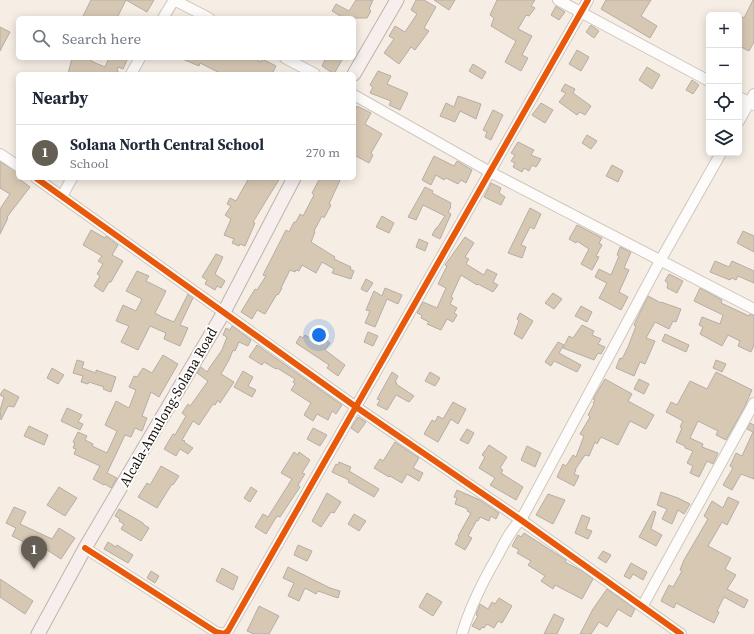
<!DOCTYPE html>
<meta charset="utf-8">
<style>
body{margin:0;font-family:"Source Serif 4",serif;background:#f2f2f3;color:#1f2937}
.controls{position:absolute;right:12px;top:12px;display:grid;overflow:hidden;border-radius:6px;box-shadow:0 2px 10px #0003}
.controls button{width:36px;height:36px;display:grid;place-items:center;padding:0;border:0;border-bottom:1px solid #e0e1e3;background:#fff;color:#1f2937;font:20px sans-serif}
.you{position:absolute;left:319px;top:335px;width:14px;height:14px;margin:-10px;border:3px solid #fff;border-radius:50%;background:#1a73e8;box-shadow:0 0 0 6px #1a73e833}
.badge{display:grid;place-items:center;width:26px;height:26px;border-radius:50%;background:#655e55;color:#fff;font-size:13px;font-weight:700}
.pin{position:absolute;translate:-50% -33px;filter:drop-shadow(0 1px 2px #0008)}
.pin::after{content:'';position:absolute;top:21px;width:14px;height:12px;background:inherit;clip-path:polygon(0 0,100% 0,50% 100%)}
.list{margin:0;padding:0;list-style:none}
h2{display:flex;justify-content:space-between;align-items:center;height:52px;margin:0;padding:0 16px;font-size:17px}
h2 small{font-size:13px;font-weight:400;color:#747a83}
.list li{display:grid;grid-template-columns:26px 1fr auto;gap:12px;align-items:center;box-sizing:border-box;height:56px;padding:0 16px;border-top:1px solid #e0e1e3}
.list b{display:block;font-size:15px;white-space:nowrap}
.list p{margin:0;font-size:13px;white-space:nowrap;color:#747a83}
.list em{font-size:13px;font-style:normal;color:#747a83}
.icon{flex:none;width:22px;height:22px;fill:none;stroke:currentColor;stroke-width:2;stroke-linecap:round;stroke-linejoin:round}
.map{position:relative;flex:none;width:754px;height:634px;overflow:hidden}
.search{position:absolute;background:#fff;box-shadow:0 2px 10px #0003;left:16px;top:16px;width:340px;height:44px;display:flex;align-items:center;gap:10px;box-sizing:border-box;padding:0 14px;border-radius:6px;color:#747a83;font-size:15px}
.panel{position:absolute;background:#fff;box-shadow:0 2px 10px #0003;left:16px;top:72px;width:340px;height:108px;border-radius:6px}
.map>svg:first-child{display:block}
</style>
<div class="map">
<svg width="754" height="634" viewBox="0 0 754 634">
<rect width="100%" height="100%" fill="#f6eee5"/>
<g fill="#d7c8b4" stroke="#b5aea5">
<path d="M 91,0 L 154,0 L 147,12 L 126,0 L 117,18 L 82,18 Z"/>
<path d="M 356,0 L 373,0 L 369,9 L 371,11 L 367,18 L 344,18 L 332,11 L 336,4 L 349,11 Z"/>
<path d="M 416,0 L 424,0 L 436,7 L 424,28 L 429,31 L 415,50 L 411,47 L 399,64 L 384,53 L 394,39 L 389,36 L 395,26 L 405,32 L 417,14 L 411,10 Z"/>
<path d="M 434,0 L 455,0 L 449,10 Z"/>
<path d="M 497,0 L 535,0 L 531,6 L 535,8 L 529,16 L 526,15 L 518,29 L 532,36 L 522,55 L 528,58 L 521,71 L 505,62 L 516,41 L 491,26 L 494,18 L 490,15 Z"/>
<path d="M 606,0 L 651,0 L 641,16 L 657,26 L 650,38 L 601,9 Z"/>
<path d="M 753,0 L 754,0 L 754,42 L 749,51 L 739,46 L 739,15 L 744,18 Z"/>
<path d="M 556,6 L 565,12 L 559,20 L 551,15 Z"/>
<path d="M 591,25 L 599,31 L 594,38 L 586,32 Z"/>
<path d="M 0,27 L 10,32 L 0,51 Z"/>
<path d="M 577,50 L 589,57 L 581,71 L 569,64 Z"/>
<path d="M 72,58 L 92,58 L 91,61 L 105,67 L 109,58 L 124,58 L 127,60 L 123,69 L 118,67 L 117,71 L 122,74 L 68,74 Z"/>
<path d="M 180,58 L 254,58 L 261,62 L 262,59 L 276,66 L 272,74 L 222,74 L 200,63 L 199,66 Z"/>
<path d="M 326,58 L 343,58 L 334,74 L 322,66 Z"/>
<path d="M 473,64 L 486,72 L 482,79 L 469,71 Z"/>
<path d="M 647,67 L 660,75 L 652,89 L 639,80 Z"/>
<path d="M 378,71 L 391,76 L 387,84 L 408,93 L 400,110 L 389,105 L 391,101 L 370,93 L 373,87 L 370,85 Z"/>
<path d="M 692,80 L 699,85 L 693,94 L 686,90 Z"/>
<path d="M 565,84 L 575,89 L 573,93 L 591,106 L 585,115 L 580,112 L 577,115 L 559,102 L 566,93 L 561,91 Z"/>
<path d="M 458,96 L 481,104 L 476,119 L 460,111 L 455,122 L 440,116 L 446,103 L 454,107 Z"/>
<path d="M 541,103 L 553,110 L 545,123 L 532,115 Z"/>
<path d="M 357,106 L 371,113 L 365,124 L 382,134 L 371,153 L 373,155 L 369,163 L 354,155 L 354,113 Z"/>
<path d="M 493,110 L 503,115 L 491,140 L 485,137 L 487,132 L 483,130 Z"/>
<path d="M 587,135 L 597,141 L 591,149 L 582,143 Z"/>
<path d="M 518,142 L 534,150 L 531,155 L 541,159 L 536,167 L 532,165 L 529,171 L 524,168 L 522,172 L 513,167 L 515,163 L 511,161 L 515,155 L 511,153 Z"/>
<path d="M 434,156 L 454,166 L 457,161 L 472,170 L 466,183 L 461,180 L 458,184 L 446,178 L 444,180 L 436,175 L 431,185 L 422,180 Z"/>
<path d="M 0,162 L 18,172 L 18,178 L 30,187 L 7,217 L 8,218 L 0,234 L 0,209 L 10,194 L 0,188 Z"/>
<path d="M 612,165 L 623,171 L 618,182 L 606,176 Z"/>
<path d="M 249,178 L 280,178 L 253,222 L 255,223 L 245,246 L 240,244 L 239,246 L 232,243 L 234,239 L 224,235 L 231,219 L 225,215 L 231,206 L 227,204 L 230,198 L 236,201 Z"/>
<path d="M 320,178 L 341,178 L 329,204 L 331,205 L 324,218 L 322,216 L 314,231 L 315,232 L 311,242 L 335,257 L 334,259 L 351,267 L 350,269 L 354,271 L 351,279 L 332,273 L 334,269 L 322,262 L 316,273 L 302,265 L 299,271 L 296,270 L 295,272 L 290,270 L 281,288 L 282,288 L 278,295 L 277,294 L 265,314 L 257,310 L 252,319 L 241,312 L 255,289 L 257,290 L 266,276 L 263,275 L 286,230 L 289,232 L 294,222 L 296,222 L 300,214 L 303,216 L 314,195 L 312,193 Z"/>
<path d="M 491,183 L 501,188 L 499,193 L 505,197 L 501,205 L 484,197 Z"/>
<path d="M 425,187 L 433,191 L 432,193 L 451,203 L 450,206 L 451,207 L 448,212 L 451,214 L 440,239 L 432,235 L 436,228 L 437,228 L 445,216 L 423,205 L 416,220 L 408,217 Z"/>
<path d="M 530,208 L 541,214 L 534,229 L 530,227 L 521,245 L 526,247 L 522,258 L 508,253 Z"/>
<path d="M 382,216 L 394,223 L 389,233 L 376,227 Z"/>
<path d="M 577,225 L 602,238 L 599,243 L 602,245 L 596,256 L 599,257 L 592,270 L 581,264 L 589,249 L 577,241 L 576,243 L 569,239 Z"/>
<path d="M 91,230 L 105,238 L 106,236 L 118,245 L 112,255 L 123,261 L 111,282 L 109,282 L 103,292 L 94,286 L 100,276 L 97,274 L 103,264 L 98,261 L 102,256 L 83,245 Z"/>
<path d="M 743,231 L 754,236 L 754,252 L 737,243 Z"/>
<path d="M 465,237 L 474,243 L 465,257 L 469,259 L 466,264 L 484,275 L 487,269 L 497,274 L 493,282 L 498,285 L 493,292 L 478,284 L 477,285 L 461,275 L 451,297 L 453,298 L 450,304 L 457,308 L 454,313 L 457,315 L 453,322 L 447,319 L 441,330 L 427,324 L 429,322 L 421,318 L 422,315 L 417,313 L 423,302 L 437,308 L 446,288 L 438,284 L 447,266 L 445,265 Z"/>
<path d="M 419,239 L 428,243 L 425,251 L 416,247 Z"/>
<path d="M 620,247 L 631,252 L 624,268 L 629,270 L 619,292 L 628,297 L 621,310 L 599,298 L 607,283 L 595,277 L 599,269 L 611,275 L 619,256 L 617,255 Z"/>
<path d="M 216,254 L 223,257 L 215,274 L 225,281 L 221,288 L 217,286 L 215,290 L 205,284 L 207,280 L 202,277 Z"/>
<path d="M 715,261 L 729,267 L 732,261 L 754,271 L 754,283 L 738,276 L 736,280 L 732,278 L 730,280 L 710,272 Z"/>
<path d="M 137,271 L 149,276 L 146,281 L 166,291 L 155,313 L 162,317 L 174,322 L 188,294 L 193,298 L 180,325 L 188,328 L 180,346 L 164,339 L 166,333 L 150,326 L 138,350 L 121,342 L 129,326 L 116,321 L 123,305 L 136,311 L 142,299 L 126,291 Z"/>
<path d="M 669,274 L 683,281 L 677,293 L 667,288 L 668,283 L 665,281 Z"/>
<path d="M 366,279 L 373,283 L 367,292 L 361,289 Z"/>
<path d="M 385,288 L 402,295 L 398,304 L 387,299 L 375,327 L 365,323 L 370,311 L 366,310 L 374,291 L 382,296 Z"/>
<path d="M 700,288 L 722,300 L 721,303 L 749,316 L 750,314 L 754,315 L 754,345 L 751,352 L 738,346 L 740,341 L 728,335 L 722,346 L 700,334 L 703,327 L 699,325 L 702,317 L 720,324 L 723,315 L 694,301 Z"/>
<path d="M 553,293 L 562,299 L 554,309 L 545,303 Z"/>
<path d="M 648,296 L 661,303 L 661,302 L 681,309 L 676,322 L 673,321 L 669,329 L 655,322 L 646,338 L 655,341 L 645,364 L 640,362 L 634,376 L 616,368 L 620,358 L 622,359 L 628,347 L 636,326 L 634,325 Z"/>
<path d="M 581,306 L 592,312 L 587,322 L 575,316 Z"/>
<path d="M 520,313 L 533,321 L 522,339 L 514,334 L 519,321 L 517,319 Z"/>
<path d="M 582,325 L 594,331 L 592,335 L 601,339 L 598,344 L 605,347 L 601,354 L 598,353 L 594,360 L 563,348 L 569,336 L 573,338 Z"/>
<path d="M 232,326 L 251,340 L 248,346 L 239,342 L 235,351 L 233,350 L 229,360 L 221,374 L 234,382 L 220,403 L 218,400 L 215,405 L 213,404 L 199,425 L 193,421 L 182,440 L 185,441 L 184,442 L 193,448 L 188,454 L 180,449 L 176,456 L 164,449 L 173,434 L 175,435 L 186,416 L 182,413 L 188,404 L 190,406 L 196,398 L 208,381 L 197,373 L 201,367 L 207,372 L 210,367 L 222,350 L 227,337 L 223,335 L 226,328 L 230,330 Z"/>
<path d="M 368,332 L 378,336 L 373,346 L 364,342 Z"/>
<path d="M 665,334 L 689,345 L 686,352 L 662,341 Z"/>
<path d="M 305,335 L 318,343 L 322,337 L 330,343 L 325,350 L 345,365 L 338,376 L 327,368 L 329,365 L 296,343 L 300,336 L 303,338 Z"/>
<path d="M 558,342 L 564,345 L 559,353 L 581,365 L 577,372 L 554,361 L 551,366 L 545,362 Z"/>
<path d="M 257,345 L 342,405 L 336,414 L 332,411 L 328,420 L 317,414 L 313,421 L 304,415 L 311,403 L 291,390 L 295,384 L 293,382 L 295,379 L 277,368 L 276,369 L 264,362 L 262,365 L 249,357 Z"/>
<path d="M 163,355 L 178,364 L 159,397 L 151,392 L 142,416 L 147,418 L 142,431 L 135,428 L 131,437 L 125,435 L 107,473 L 117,478 L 111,488 L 105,484 L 104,485 L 93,479 L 100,466 L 74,454 L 76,449 L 73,448 L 75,443 L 73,442 L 78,432 L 87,436 L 85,440 L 93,444 L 92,446 L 107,453 L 117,431 L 105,425 L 116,401 L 129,408 L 136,390 L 129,387 L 134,376 L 137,377 L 143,368 L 152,373 Z"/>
<path d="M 77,360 L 84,362 L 82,368 L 96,373 L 96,370 L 116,377 L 111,392 L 103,389 L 104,387 L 89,382 L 88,384 L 81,382 L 83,376 L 73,373 Z"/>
<path d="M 716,360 L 726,364 L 722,372 L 713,368 Z"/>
<path d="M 52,368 L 64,375 L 58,384 L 47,378 Z"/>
<path d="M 243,371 L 253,377 L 248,386 L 256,390 L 252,397 L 234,387 Z"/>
<path d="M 392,372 L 398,376 L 395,382 L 397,383 L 396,384 L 414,396 L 409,402 L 396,395 L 387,410 L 377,405 L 380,400 L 377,399 Z"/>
<path d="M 430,372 L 440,378 L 435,386 L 425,381 Z"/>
<path d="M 716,372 L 752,390 L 744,408 L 726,440 L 716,435 L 718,431 L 698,421 L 690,438 L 703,444 L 702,447 L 718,453 L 713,464 L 707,461 L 699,477 L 690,473 L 693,466 L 687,463 L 693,451 L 685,448 L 685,446 L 676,442 L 682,428 L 680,427 L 683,421 L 666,412 L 671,402 L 677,405 L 690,381 L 707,389 Z"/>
<path d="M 605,379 L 632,394 L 628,401 L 654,415 L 646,429 L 630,421 L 618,445 L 601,437 L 597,444 L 595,442 L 589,456 L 585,455 L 575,470 L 576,470 L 574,474 L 579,476 L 574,486 L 557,477 L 563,464 L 566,466 L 573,455 L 576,457 L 584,436 L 580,434 L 590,417 L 588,415 L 594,404 L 593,403 L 595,400 L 593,399 Z"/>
<path d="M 639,379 L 649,384 L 644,394 L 634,389 Z"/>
<path d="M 4,389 L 19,397 L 14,407 L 8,406 L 1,420 L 0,410 L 4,397 L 0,395 Z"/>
<path d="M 453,402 L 466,409 L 458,424 L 451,419 L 438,442 L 424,434 L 432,420 L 435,422 L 438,416 L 443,419 Z"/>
<path d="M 67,408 L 82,415 L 78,422 L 83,424 L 80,430 L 61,421 Z"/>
<path d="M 358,417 L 366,422 L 358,433 L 351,428 Z"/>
<path d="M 750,423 L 754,425 L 754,479 L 741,474 L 732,490 L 723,485 L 733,468 L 730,466 L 736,453 L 742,456 L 753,432 L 747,429 Z"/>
<path d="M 29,426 L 48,435 L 44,445 L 24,436 Z"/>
<path d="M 313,428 L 327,435 L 320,446 L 307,439 Z"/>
<path d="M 467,429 L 474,433 L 468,444 L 460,440 Z"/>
<path d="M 395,442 L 419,458 L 413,468 L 423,473 L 419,481 L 407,474 L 402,483 L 390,476 L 389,477 L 374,468 L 380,459 L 383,461 Z"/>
<path d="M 489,445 L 507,457 L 500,468 L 503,470 L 501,473 L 523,487 L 516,500 L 490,485 L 495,478 L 479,468 L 485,457 L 482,455 Z"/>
<path d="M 527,446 L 541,453 L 535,467 L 521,460 Z"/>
<path d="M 294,452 L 298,455 L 299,452 L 310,460 L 302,473 L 305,474 L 298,485 L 300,487 L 280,517 L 277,516 L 266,534 L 255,527 L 263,514 L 268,517 L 292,479 L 281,473 Z"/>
<path d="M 339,462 L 351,467 L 349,471 L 379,489 L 374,497 L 348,482 L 349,480 L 332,472 L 336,464 L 338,465 Z"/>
<path d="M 161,466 L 179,476 L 173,485 L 172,484 L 157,508 L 138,497 L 147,483 L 150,485 Z"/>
<path d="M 59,487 L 77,498 L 65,516 L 47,505 Z"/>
<path d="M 251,487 L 257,491 L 250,502 L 244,498 Z"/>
<path d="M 457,490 L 480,500 L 499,513 L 496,519 L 491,516 L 489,521 L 480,517 L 478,521 L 477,520 L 468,536 L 472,538 L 465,550 L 455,544 L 459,537 L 458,536 L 471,513 L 467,511 L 468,509 L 455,504 L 457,498 L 454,497 Z"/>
<path d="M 661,492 L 678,498 L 690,504 L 684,514 L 678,510 L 672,524 L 662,519 L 667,509 L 657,505 Z"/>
<path d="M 327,493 L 341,502 L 334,513 L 331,512 L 321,527 L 312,521 Z"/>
<path d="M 548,494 L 565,500 L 553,524 L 536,515 Z"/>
<path d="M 728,497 L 739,502 L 727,525 L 722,522 L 708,546 L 731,558 L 725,569 L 736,575 L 727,589 L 748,600 L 744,608 L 724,597 L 717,611 L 719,612 L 714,623 L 676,603 L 674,608 L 661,601 L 669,585 L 673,587 L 682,571 L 680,570 L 684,560 L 708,519 L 704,516 L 712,501 L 723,508 Z"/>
<path d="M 14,507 L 26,512 L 20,524 L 52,539 L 59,528 L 75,538 L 61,559 L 44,548 L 42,551 L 12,536 L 16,528 L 6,523 Z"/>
<path d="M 119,509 L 143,523 L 143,524 L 149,528 L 141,541 L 121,529 L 124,524 L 119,521 L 120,519 L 115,516 Z"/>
<path d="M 653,511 L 656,512 L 651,529 L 662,535 L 656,546 L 639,537 Z"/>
<path d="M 354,514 L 366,521 L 359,531 L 348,524 Z"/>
<path d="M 582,515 L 590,518 L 586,529 L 592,531 L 588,539 L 575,533 Z"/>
<path d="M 524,533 L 566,560 L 565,562 L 582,571 L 593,579 L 582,599 L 555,585 L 553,589 L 541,581 L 545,576 L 528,565 L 531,561 L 517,553 L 519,550 L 512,546 L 518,535 L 521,537 Z"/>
<path d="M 108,542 L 116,547 L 117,545 L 133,555 L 128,563 L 104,549 Z"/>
<path d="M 298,545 L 312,551 L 307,561 L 294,555 Z"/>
<path d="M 603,551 L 611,555 L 606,563 L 598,558 Z"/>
<path d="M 631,563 L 647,572 L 643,580 L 633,574 L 630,579 L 624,576 Z"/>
<path d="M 288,567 L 330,588 L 340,591 L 338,598 L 318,591 L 316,594 L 305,588 L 299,601 L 288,596 L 294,583 L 283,578 Z"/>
<path d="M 222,568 L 238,577 L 233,590 L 216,581 Z"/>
<path d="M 151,571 L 159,576 L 155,583 L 147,578 Z"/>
<path d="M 0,579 L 33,601 L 25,614 L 0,597 Z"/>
<path d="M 607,589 L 635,609 L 631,617 L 618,609 L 607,627 L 599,622 L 591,634 L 580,634 L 593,609 Z"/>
<path d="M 427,593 L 442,602 L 433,616 L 419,607 Z"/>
<path d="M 499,598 L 512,606 L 502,623 L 498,621 L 494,628 L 487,624 L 484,628 L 482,627 L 480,630 L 472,626 L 478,616 L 476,615 L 480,604 L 488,609 L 492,602 L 495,604 Z"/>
<path d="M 259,606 L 279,616 L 269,634 L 254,634 L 247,631 Z"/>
<path d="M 554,614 L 564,619 L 557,634 L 544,634 Z"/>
</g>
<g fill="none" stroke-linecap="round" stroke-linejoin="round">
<defs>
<g id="minor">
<path d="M 174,0 L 209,18"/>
<path d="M 558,0 L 709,81"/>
<path d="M 163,18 L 174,0"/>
<path d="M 285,58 L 315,74"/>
<path d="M 131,74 L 140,58"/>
<path d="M 354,95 L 490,172 L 754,309"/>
<path d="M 739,97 L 754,105"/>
<path d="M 739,121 L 754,94"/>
<path d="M 0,154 L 18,166"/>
<path d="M 36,178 L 356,407 L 521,520 L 681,634"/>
<path d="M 62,196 L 72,178"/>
<path d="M 85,548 L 216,632 L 224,634 L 228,631 L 588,0"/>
<path d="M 643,605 L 754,403"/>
<path d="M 462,634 C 470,607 483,581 497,557 C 504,544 510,530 521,520 L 660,261 L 721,153"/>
</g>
<g id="major">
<path d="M 354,74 L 397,0"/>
<path d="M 38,634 L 85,548 L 224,312 L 294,178"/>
</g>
</defs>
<use href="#minor" stroke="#cec7be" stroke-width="12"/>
<use href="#major" stroke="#c1b2ab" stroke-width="15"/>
<use href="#minor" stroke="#fefcfb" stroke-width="10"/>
<use href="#major" stroke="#f6efed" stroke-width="13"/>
<defs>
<g id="cycleway">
<path d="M 36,178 L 356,407 L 521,520 L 681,634"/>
<path d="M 85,548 L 216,632 L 224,634 L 228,631 L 588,0"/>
</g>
</defs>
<use href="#cycleway" stroke="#fff" stroke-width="8"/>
<use href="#cycleway" stroke="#e8590c" stroke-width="6"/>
</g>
<g text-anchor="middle" stroke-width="4" stroke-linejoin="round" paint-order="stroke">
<g font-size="14" fill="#171007" stroke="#fff">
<text transform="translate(168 407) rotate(-60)" y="5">Alcala-Amulong-Solana Road</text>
</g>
</g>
</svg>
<div class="controls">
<button>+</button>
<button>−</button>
<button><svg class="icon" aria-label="locate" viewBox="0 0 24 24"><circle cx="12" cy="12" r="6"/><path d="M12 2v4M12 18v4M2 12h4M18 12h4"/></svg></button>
<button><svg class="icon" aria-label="layers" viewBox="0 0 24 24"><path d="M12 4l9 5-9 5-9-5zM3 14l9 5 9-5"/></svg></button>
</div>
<div class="you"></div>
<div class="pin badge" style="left:34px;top:569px">1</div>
<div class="search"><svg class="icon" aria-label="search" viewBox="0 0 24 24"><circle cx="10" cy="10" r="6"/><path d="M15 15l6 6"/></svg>Search here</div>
<section class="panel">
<h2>Nearby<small></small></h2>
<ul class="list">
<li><span class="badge">1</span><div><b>Solana North Central School</b><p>School</p></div><em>270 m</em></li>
</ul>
</section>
</div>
